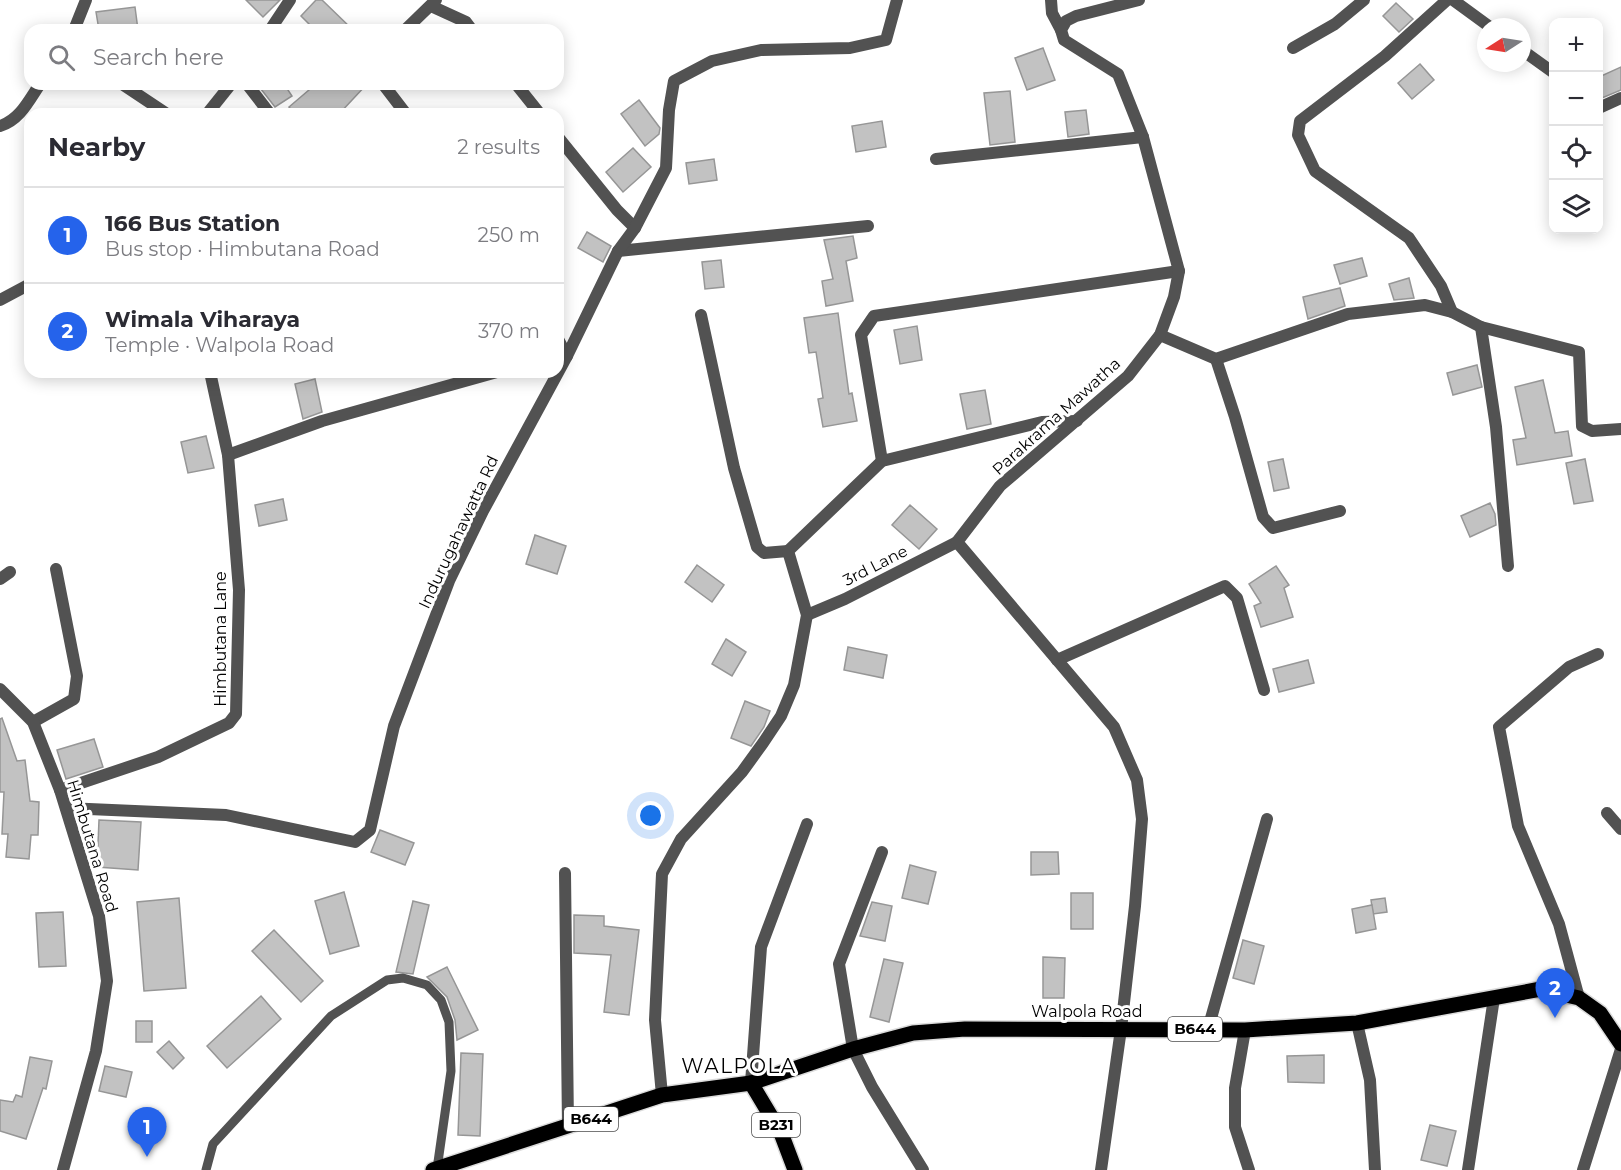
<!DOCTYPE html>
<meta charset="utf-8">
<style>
body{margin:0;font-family:Montserrat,sans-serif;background:#f2f2f3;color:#2b2b33}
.controls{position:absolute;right:18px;top:18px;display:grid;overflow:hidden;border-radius:12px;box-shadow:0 3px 15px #0003}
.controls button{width:54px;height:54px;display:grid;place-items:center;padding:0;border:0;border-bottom:2px solid #e1e1e2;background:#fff;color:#2b2b33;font:30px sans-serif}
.compass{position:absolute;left:1477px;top:18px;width:54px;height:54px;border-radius:50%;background:#fff;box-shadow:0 3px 15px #0003;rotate:258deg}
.you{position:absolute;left:651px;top:816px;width:21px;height:21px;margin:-15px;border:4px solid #fff;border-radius:50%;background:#1a73e8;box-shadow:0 0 0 9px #1a73e833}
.badge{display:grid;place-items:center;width:39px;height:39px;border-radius:50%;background:#2563eb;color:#fff;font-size:20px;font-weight:700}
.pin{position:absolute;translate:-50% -50px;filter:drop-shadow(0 2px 3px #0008)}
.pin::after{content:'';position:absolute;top:32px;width:21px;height:18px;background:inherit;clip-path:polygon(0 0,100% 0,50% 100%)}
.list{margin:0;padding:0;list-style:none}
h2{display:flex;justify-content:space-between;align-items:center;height:78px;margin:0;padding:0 24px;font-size:26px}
h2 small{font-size:20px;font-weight:400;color:#7c7c81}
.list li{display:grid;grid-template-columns:39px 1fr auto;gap:18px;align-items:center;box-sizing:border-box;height:96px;padding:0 24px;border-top:2px solid #e1e1e2}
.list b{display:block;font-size:22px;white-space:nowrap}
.list p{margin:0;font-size:20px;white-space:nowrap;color:#7c7c81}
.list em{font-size:20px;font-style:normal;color:#7c7c81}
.icon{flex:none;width:33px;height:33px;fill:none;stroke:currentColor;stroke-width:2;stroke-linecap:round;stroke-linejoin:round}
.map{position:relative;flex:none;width:1621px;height:1170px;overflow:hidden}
.search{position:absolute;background:#fff;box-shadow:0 3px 15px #0003;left:24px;top:24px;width:540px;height:66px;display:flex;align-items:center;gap:15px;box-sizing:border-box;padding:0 21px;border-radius:18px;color:#7c7c81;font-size:22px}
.panel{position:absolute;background:#fff;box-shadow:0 3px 15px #0003;left:24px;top:108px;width:540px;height:270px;border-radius:18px}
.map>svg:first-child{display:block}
</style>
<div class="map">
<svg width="1621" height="1170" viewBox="0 0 1621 1170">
<rect width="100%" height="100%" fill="#fff"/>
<g fill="#c2c2c2" stroke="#969696" stroke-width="1.5">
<path d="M 246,0 L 280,0 L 263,17 Z"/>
<path d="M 316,0 L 322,0 L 353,30 L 315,30 L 301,16 Z"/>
<path d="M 1396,3 L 1413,19 L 1399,32 L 1383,16 Z"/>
<path d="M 135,7 L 138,30 L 99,30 L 96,12 Z"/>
<path d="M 1043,48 L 1055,80 L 1027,90 L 1015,58 Z"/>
<path d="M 1420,64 L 1434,80 L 1412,99 L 1398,83 Z"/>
<path d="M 1621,67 L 1621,90 L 1602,98 L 1599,97 L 1599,77 Z"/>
<path d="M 257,84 L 284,84 L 292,96 L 275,107 Z"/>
<path d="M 316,84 L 367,84 L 339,114 L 295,114 L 289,107 Z"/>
<path d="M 1010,91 L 1015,142 L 990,145 L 984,93 Z"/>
<path d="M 639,100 L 660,128 L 659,134 L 645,146 L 621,114 Z"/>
<path d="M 1086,110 L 1089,134 L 1068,137 L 1065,112 Z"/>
<path d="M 882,121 L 886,147 L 856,152 L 852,126 Z"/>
<path d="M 633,148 L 651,167 L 623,192 L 606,172 Z"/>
<path d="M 714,159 L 717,180 L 689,184 L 686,163 Z"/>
<path d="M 587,232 L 611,246 L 603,262 L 578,248 Z"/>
<path d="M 853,236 L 857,258 L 846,261 L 853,301 L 826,306 L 822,281 L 833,279 L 824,240 Z"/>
<path d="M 1362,258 L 1367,276 L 1340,284 L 1334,265 Z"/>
<path d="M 721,260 L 724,287 L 705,289 L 702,262 Z"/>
<path d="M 1409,278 L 1414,298 L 1394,300 L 1389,284 Z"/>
<path d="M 1340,288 L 1345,306 L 1308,319 L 1303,297 Z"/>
<path d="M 838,313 L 849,394 L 852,393 L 857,421 L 823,427 L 818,399 L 823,398 L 816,352 L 809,353 L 804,318 Z"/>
<path d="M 917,326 L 922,360 L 900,364 L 894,330 Z"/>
<path d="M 1477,365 L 1482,387 L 1453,395 L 1447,373 Z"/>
<path d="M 315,379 L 322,412 L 303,419 L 295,384 Z"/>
<path d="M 1543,380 L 1555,433 L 1568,431 L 1572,456 L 1517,465 L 1513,440 L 1526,438 L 1515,387 Z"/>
<path d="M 985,390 L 991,424 L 967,429 L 960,394 Z"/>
<path d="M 206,436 L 214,468 L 188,473 L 181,442 Z"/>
<path d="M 1283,459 L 1289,488 L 1274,491 L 1268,462 Z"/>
<path d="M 1585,459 L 1593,501 L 1574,504 L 1566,463 Z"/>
<path d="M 283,499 L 287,520 L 259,526 L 255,505 Z"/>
<path d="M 1490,503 L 1495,514 L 1496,525 L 1470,537 L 1461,516 Z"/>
<path d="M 910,505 L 937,529 L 919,549 L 892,525 Z"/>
<path d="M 535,535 L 566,546 L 557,574 L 526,564 Z"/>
<path d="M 697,565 L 724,585 L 712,602 L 685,582 Z"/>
<path d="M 1276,566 L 1289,585 L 1284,588 L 1293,617 L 1261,627 L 1254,606 L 1261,603 L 1249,584 Z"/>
<path d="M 726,639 L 746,652 L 732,676 L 712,664 Z"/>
<path d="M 848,647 L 887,655 L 883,678 L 844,670 Z"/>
<path d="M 1308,660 L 1314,683 L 1279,692 L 1273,669 Z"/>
<path d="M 745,701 L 770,711 L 764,727 L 751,746 L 731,738 Z"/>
<path d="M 2,718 L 17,761 L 25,760 L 30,801 L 39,802 L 38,835 L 31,835 L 29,859 L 6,857 L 8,834 L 2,834 L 4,792 L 0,792 L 0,719 Z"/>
<path d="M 94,739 L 103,767 L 66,779 L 57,750 Z"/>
<path d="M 99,820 L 141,822 L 138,870 L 97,867 Z"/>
<path d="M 380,830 L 414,843 L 405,865 L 371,852 Z"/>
<path d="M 1031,852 L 1058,852 L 1059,874 L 1031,875 Z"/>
<path d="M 910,865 L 936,872 L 928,904 L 902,898 Z"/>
<path d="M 344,892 L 359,946 L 330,954 L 315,901 Z"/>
<rect x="1071" y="893" width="22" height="36"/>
<path d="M 179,898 L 186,988 L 144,991 L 137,902 Z"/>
<path d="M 1385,898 L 1387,912 L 1373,914 L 1371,900 Z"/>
<path d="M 413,901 L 429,905 L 413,974 L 396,972 Z"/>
<path d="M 872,902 L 892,906 L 885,941 L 860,936 Z"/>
<path d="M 1372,905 L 1376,929 L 1356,933 L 1352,909 Z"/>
<path d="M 63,912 L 66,966 L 39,967 L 36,913 Z"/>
<path d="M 574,915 L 604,916 L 604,926 L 639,930 L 629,1015 L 604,1012 L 611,955 L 574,953 Z"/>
<path d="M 274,930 L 323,981 L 301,1002 L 252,951 Z"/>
<path d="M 1243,940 L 1264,946 L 1254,984 L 1233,978 Z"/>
<path d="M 1043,957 L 1065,958 L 1064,998 L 1043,998 Z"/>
<path d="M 884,959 L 903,963 L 889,1022 L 870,1017 Z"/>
<path d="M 447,967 L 478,1030 L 457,1040 L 455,1020 L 447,997 L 427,977 Z"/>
<path d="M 261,996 L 281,1019 L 227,1068 L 207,1046 Z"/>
<rect x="136" y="1021" width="16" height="21"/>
<path d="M 169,1041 L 184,1058 L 173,1069 L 157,1052 Z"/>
<path d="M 461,1053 L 483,1054 L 480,1136 L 458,1135 Z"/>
<path d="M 1324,1055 L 1324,1083 L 1288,1082 L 1287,1056 Z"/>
<path d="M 30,1057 L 52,1061 L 46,1089 L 43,1088 L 26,1139 L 0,1131 L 0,1100 L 13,1102 L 16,1095 L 22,1097 Z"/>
<path d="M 105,1066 L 132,1072 L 126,1097 L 99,1091 Z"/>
<path d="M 1430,1125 L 1456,1131 L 1447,1166 L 1421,1160 Z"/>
</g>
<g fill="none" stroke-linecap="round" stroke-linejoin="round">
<defs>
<g id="primary">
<path d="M 751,1083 L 781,1133 L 795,1170"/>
<path d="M 433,1170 L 662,1095 L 751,1083 L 853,1049 L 913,1033 L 965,1029 L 1245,1030 L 1357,1023 L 1541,989 L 1579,998 L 1600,1013 L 1621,1044"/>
</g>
</defs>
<use href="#primary" stroke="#dbdbdb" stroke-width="18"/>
<path stroke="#525252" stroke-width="9" d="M 206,1170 L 213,1144 L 331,1016 L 387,980 L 403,978 L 427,985 L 441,1000 L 449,1022 L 451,1071 L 437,1169"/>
<g stroke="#525252" stroke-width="12">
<path d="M 1051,0 L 1052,13 L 1061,30"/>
<path d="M 1447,0 L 1385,56 L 1300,121 L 1298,135 L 1315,171 L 1409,238 L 1441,286 L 1452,312"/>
<path d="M 1453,0 L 1490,27"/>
<path d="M 431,6 L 466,22 L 472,30"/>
<path d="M 74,30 L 86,0"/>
<path d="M 270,30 L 290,0"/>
<path d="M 405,30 L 436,0"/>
<path d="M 1293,48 L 1335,24 L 1364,0"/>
<path d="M 1522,50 L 1554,73"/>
<path d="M 122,84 L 167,114"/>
<path d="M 247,84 L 270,114"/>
<path d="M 383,84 L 406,114"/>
<path d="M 516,84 L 540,114"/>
<path d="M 1598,105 L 1601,107 L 1621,98"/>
<path d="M 207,114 L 231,84"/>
<path d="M 0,126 C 20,120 29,100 40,84"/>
<path d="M 558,137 L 617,210 L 635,228"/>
<path d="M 936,159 L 1143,137"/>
<path d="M 618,251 L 868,226"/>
<path d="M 0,300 L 30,284"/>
<path d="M 701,315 L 734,468 L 757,547 L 764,553 L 788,551"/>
<path d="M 1481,327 L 1496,427 L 1508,566"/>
<path d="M 1160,335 L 1216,359 L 1348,314 L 1425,305 L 1452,312 L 1481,327 L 1579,352 L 1582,426 L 1592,431 L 1621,429"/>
<path d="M 558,339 L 567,356 L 562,357"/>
<path d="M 1216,359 L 1235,417 L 1263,517 L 1273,528 L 1340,511"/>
<path d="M 228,455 L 322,421 L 497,372"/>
<path d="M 882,461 L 861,335 L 874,316 L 1179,271"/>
<path d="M 0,579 L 10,572"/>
<path d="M 807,615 L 845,599 L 957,542"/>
<path d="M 1057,660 L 1225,586 L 1237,598 L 1264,690"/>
<path d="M 33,722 L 74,699 L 77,676 L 56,569"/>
<path d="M 60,790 L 158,757 L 229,723 L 236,714 L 239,590 L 228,455 L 210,372"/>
<path d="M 66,808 L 226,815 L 355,842 L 370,830 L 394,726 L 449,581 L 483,511 L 567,356 L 618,251 L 635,228 L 666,168 L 669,110 L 674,81 L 712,61 L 761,50 L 850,48 L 886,40 L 897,0"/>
<path d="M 1607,813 L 1621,829"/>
<path d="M 882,852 L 839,964 L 853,1049 L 872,1087 L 923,1170"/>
<path d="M 565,873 L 568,1126"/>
<path d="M 1579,998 L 1559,924 L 1518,826 L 1499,727 L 1569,667 L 1598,654"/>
<path d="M 1357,1023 L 1370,1080 L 1375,1170"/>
<path d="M 1208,1029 L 1267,819"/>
<path d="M 1245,1030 L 1235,1088 L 1235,1127 L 1249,1170"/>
<path d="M 751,1083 L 761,947 L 807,824"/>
<path d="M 662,1095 L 655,1020 L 662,874 L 681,839 L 742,772 L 763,743 L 781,716 L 794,685 L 807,615 L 788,551 L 882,461 L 1042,422 L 1077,421"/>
<path d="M 1101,1170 L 1121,1029 L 1135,906 L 1142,819 L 1137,780 L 1114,727 L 957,542 L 1000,486 L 1128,376 L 1160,335 L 1174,297 L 1179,271 L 1143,137 L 1118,74 L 1064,40 L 1061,30 L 1066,21 L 1076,16 L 1139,0"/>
<path d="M 1468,1170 L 1494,998"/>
<path d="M 1583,1170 L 1621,1049"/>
</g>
<path stroke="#525252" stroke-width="12" d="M 0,689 L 33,722 L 60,790 L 99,916 L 107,981 L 96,1051 L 63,1170"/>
<use href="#primary" stroke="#000" stroke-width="15"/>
</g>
<g text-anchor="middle" stroke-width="6" stroke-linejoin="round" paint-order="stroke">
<g fill="#fff" stroke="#4c4c4c" stroke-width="1.5">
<rect x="1168" y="1017" width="54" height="24" rx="4.5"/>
<rect x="564" y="1107" width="54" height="24" rx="4.5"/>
<rect x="752" y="1113" width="48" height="24" rx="4.5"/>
</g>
<g font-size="15" font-weight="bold" fill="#000">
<text x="1195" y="1034">B644</text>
<text x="591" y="1124">B644</text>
<text x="776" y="1130">B231</text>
</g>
<g font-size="16" fill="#000" stroke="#fff">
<text transform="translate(1056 416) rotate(-42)" y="6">Parakrama Mawatha</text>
<text transform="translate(458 532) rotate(-65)" y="6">Indurugahawatta Rd</text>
<text transform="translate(875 565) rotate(-27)" y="6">3rd Lane</text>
<text transform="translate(220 639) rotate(-90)" y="6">Himbutana Lane</text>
<text transform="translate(93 846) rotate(73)" y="6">Himbutana Road</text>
<text x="1087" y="1017">Walpola Road</text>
</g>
<g font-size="20" letter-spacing="1.5" fill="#000" stroke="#fff">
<text x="739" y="1073">WALPOLA</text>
</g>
</g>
</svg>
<div class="controls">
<button>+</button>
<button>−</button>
<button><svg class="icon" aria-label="locate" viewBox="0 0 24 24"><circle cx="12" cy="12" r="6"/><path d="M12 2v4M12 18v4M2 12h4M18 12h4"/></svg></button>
<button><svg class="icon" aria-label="layers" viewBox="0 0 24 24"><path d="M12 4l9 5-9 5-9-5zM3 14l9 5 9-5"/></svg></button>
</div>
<svg class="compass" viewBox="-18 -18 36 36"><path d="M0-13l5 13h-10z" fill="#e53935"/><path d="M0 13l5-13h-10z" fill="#7c7c81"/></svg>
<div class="you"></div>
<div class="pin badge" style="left:147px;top:1157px">1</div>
<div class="pin badge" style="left:1555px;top:1018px">2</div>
<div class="search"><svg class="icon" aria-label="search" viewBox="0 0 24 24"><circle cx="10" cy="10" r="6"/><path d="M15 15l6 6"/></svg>Search here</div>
<section class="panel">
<h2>Nearby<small>2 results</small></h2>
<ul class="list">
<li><span class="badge">1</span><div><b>166 Bus Station</b><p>Bus stop · Himbutana Road</p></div><em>250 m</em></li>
<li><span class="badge">2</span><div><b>Wimala Viharaya</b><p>Temple · Walpola Road</p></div><em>370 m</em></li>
</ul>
</section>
</div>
